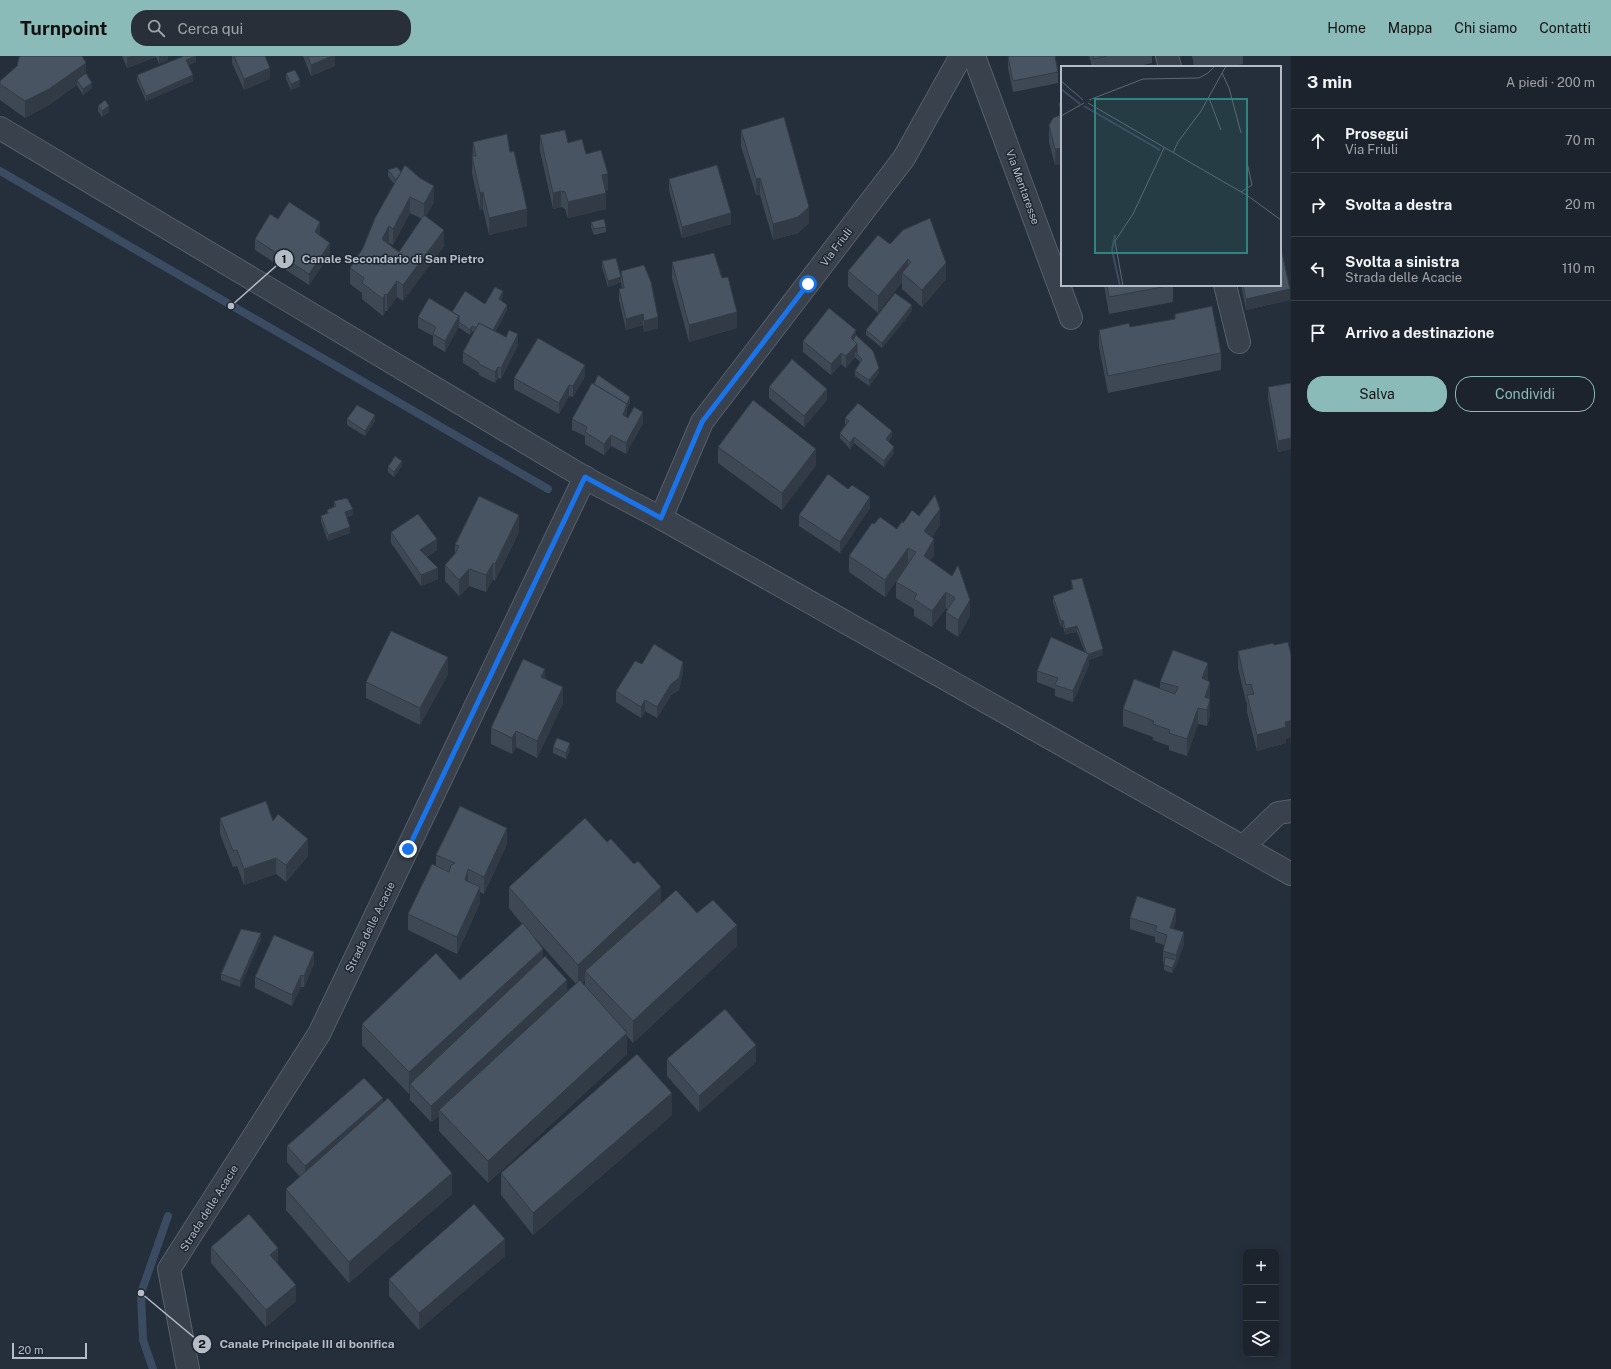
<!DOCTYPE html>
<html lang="it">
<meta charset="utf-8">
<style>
body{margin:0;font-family:"Public Sans",sans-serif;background:#292f38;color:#f1f3f6}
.controls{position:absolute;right:12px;bottom:12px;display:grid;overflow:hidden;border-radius:8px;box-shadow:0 2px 10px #0003}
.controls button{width:36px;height:36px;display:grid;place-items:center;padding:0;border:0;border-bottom:1px solid #3a4048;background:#1c232c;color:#f1f3f6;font:20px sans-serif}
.scale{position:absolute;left:12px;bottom:10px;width:75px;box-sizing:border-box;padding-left:4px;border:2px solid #b4bcc7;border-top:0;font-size:11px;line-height:14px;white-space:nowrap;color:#b4bcc7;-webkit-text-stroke:3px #1e2631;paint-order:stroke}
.stop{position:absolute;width:12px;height:12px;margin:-9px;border:3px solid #1a73e8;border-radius:50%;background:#fff}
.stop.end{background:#1a73e8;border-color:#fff;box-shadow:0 1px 4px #0008}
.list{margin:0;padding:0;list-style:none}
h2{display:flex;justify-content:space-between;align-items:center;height:52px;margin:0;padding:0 16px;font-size:17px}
h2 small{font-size:13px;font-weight:400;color:#a0a4a9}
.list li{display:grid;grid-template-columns:26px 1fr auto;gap:12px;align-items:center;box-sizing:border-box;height:64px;padding:0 16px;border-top:1px solid #3a4048}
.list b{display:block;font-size:15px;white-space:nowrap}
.list p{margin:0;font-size:13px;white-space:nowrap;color:#a0a4a9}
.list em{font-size:13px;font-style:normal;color:#a0a4a9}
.actions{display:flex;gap:8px;padding:12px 16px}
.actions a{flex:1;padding:9px 0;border:1px solid #8bbbb9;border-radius:16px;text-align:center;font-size:14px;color:#8bbbb9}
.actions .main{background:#8bbbb9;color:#111}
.icon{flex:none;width:22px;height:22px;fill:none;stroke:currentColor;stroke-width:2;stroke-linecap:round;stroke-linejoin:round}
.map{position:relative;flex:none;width:1291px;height:1313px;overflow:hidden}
header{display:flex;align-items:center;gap:24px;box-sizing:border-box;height:56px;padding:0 20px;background:#8bbbb9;color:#111}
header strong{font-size:19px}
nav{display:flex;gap:22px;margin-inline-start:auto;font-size:14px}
.search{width:280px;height:36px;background:#292f38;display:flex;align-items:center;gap:10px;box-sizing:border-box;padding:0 14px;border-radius:16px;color:#a0a4a9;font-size:15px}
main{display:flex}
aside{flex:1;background:#1c232c}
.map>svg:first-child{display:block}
</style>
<header>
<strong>Turnpoint</strong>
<div class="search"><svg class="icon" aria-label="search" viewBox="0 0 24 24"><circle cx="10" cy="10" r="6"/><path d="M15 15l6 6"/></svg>Cerca qui</div>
<nav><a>Home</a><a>Mappa</a><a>Chi siamo</a><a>Contatti</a></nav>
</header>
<main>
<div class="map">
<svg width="1291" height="1313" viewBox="0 0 1291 1313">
<rect width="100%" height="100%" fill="#252f3b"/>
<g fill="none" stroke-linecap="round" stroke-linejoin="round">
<g stroke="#3a4b62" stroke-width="8">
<path d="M 0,115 L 548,433"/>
<path d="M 153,1313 L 143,1284 L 141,1237 L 168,1160"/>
</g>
<defs>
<g id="minor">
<path d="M 974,0 L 1071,262"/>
<path d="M 1167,0 L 1170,11"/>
<path d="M 0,72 L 587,423 L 661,462 L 1291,818"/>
<path d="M 1225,229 L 1239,286"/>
<path d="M 661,462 L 702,366 L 904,102 L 961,0"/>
<path d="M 1243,791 L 1278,757 L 1291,755"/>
<path d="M 188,1313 L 169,1213 L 319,978 L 585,421"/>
</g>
</defs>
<use href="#minor" stroke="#575f6a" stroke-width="24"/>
<use href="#minor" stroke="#38414c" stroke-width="22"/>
</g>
<g fill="#3e4854" fill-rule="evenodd">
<path d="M 122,0 L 168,0 L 168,4 L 159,8 L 156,1 L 127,12 Z"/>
<path d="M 182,0 L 196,0 L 196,6 L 188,9 L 193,25 L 146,45 L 137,25 L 137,19 L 182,1 Z"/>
<path d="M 232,0 L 265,0 L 270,23 L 244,34 L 232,7 Z"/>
<path d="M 303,0 L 335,0 L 335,10 L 311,20 Z"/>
<path d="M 1089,0 L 1152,0 L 1152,7 L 1134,11 L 1092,11 Z"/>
<path d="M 1192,0 L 1243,0 L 1243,8 L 1229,11 L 1194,11 Z"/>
<path d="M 1008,1 L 1058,16 L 1058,27 L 1013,36 L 1008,12 Z"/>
<path d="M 86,17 L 92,32 L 83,39 L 77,29 L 49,49 L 25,62 L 0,44 L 0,25 Z"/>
<path d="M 286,17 L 300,30 L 291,34 L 286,23 Z"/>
<path d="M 1062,46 L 1062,108 L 1055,109 L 1049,86 L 1049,69 L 1059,59 L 1059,47 Z"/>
<path d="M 98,50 L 109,56 L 102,61 L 98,55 Z"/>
<path d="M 741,74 L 809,167 L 798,177 L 773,184 L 760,139 L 756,139 L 741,90 Z"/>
<path d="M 540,79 L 568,87 L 586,98 L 608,134 L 605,135 L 606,153 L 568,162 L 565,153 L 561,151 L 553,153 L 540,95 Z"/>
<path d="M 473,86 L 527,170 L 489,179 L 483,153 L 480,154 L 472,117 Z"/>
<path d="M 388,114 L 401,116 L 434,146 L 426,160 L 444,190 L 403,245 L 397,241 L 387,255 L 385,255 L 383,260 L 362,243 L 362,237 L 350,228 L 350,212 L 363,192 L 394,128 L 388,120 ZM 410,157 L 422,163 L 399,196 L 388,188 L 389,187 L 393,189 Z"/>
<path d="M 669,123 L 731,168 L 682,182 L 669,134 Z"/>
<path d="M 278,163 L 320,177 L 319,179 L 330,198 L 309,229 L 255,194 L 255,183 Z"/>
<path d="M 591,166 L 606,171 L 606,176 L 594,179 L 591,171 Z"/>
<path d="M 890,188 L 946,223 L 922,251 L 902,233 L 902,226 L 878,257 L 848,231 L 848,215 Z"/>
<path d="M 602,205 L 621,226 L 608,231 L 602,211 Z"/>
<path d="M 672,206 L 722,222 L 737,272 L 689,286 L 672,222 Z"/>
<path d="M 621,215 L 658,272 L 644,276 L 643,269 L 626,274 L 619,244 L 619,233 L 622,232 L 621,226 Z"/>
<path d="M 1104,229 L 1173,229 L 1173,246 L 1109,258 Z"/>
<path d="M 1241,229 L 1280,229 L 1290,244 L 1246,254 Z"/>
<path d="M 503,241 L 501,244 L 507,254 L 495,276 L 518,289 L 501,323 L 498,322 L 495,327 L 479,319 L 479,317 L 463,307 L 463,296 L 474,276 L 472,275 L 470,279 L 458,271 L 445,296 L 433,289 L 433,280 L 418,272 L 418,261 L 452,256 L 485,248 Z"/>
<path d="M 912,255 L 882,292 L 866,279 L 866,274 Z"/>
<path d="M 1175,258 L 1221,297 L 1221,314 L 1108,337 L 1099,291 L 1099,274 L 1130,271 L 1175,263 Z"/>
<path d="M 856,279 L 879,317 L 869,330 L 855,320 L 855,315 L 860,306 L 855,301 L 846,312 L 841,308 L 831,319 L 803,296 L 803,285 Z"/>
<path d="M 585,320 L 573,341 L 569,340 L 559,358 L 514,333 L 514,322 Z"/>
<path d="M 1291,327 L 1291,393 L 1278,396 L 1268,342 L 1268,331 Z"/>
<path d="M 769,331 L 827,344 L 804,371 L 769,342 Z"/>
<path d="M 630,347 L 627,352 L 627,361 L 643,367 L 626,398 L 611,390 L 604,399 L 585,388 L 585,380 L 572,374 L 572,363 Z"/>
<path d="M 845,362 L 892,380 L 888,386 L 894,397 L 884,411 L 854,387 L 850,393 L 840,382 L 840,377 L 846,368 L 845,368 Z"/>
<path d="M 347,363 L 375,365 L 365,380 L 347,369 Z"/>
<path d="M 718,391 L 816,409 L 782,454 L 718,407 Z"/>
<path d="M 402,410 L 394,421 L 388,416 L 388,411 Z"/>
<path d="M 334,445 L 353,459 L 347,461 L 350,477 L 328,485 L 321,466 L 321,460 L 327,457 L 327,454 L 334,451 Z"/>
<path d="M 870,452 L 840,497 L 799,470 L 799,459 Z"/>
<path d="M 919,460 L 940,469 L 932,481 L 934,499 L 930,505 L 970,560 L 958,581 L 946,573 L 946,556 L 948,554 L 946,552 L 932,571 L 914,560 L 914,553 L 896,542 L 896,526 L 908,508 L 885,541 L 849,516 L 849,500 L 897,473 L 903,467 Z"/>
<path d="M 391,476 L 437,494 L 427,501 L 438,523 L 421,530 L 391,487 Z"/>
<path d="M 519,476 L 495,525 L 493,523 L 486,536 L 469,530 L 459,540 L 445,525 L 445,509 L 455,497 L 455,489 Z"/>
<path d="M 1071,524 L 1103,599 L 1089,604 L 1089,609 L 1073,646 L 1055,640 L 1055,633 L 1037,626 L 1037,615 L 1085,596 L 1077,576 L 1065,578 L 1063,570 L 1061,571 L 1053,546 L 1053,540 L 1072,534 Z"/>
<path d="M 1274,589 L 1291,599 L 1291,681 L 1286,683 L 1286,687 L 1257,695 L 1247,656 L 1247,646 L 1246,646 L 1238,612 L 1238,595 Z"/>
<path d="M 642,608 L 683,617 L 679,634 L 671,639 L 657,662 L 645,655 L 641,662 L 616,646 L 616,635 Z"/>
<path d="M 448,618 L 420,669 L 366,642 L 366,626 Z"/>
<path d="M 545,622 L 563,647 L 537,702 L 516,691 L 512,698 L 491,688 L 491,672 Z"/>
<path d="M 1208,623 L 1207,624 L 1210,626 L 1210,659 L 1207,670 L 1198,668 L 1187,700 L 1169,694 L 1169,690 L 1153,684 L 1153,681 L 1123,670 L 1123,653 L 1160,633 L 1160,626 Z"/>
<path d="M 553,691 L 570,693 L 566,703 L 553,697 Z"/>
<path d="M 220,762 L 273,765 L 308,800 L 286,826 L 276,818 L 244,829 L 237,810 L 233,811 L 220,778 Z"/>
<path d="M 507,788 L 484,838 L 480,836 L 480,847 L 457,898 L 408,874 L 408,858 L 436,810 L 436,799 Z"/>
<path d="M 509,831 L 661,847 L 697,857 L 737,890 L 633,987 L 627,980 L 627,998 L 488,1127 L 439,1075 L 439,1060 L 431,1066 L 410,1044 L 410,1036 L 409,1038 L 362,989 L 362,968 L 460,924 L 522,868 L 509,852 ZM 526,872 L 576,928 L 567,935 L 543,902 ZM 585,924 L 585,930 L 582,927 Z"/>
<path d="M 1130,862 L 1176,864 L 1173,873 L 1184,888 L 1176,910 L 1172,917 L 1164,914 L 1164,906 L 1163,906 L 1163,895 L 1164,889 L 1155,886 L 1155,881 L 1130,873 Z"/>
<path d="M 261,883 L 240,931 L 221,924 L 221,918 Z"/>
<path d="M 314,908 L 304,931 L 301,931 L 292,950 L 255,932 L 255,921 Z"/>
<path d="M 667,1003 L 756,1006 L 699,1056 L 667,1020 Z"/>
<path d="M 383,1047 L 452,1138 L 349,1227 L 286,1154 L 286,1133 L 300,1121 L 287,1106 L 287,1090 Z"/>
<path d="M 672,1059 L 533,1179 L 501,1139 L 501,1117 Z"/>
<path d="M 211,1191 L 278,1208 L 296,1245 L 266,1271 L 211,1207 Z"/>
<path d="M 505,1200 L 419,1274 L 389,1240 L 389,1223 Z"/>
</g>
<g fill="#323b45">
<path d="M 131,0 L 156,0 L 156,1 L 127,12 L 127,1 Z"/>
<path d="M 159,0 L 168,0 L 168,4 L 159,8 Z"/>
<path d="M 196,0 L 196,6 L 186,10 L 186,4 Z"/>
<path d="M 332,0 L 335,0 L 335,10 L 311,20 L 311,9 Z"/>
<path d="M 86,7 L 86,23 L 77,24 L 77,29 L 49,49 L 25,62 L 25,45 Z"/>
<path d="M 270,12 L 270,23 L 244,34 L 244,23 Z"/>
<path d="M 193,19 L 193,25 L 146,45 L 146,40 Z"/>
<path d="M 300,24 L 300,30 L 291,34 L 291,28 Z"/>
<path d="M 92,27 L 92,32 L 83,39 L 83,33 Z"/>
<path d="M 109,50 L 109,56 L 102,61 L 102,55 Z"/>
<path d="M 1062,92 L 1062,108 L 1055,109 L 1055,93 Z"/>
<path d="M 608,118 L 608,134 L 602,136 L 602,119 Z"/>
<path d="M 760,122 L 760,139 L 756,139 L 756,123 Z"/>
<path d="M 434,130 L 434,146 L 424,164 L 424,148 Z"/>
<path d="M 561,135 L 561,151 L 553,153 L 553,137 Z"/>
<path d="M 483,136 L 483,153 L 480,154 L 480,137 Z"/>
<path d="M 606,137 L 606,153 L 568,162 L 568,146 Z"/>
<path d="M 410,141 L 410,157 L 393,189 L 393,173 Z"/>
<path d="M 809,151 L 809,167 L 798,177 L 773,184 L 773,168 Z"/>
<path d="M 527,153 L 527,170 L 489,179 L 489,162 Z"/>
<path d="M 731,157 L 731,168 L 682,182 L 682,171 Z"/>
<path d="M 320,166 L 320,177 L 315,187 L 315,176 Z"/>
<path d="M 389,170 L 389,187 L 382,199 L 382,183 Z"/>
<path d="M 444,174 L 444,190 L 403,245 L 403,229 Z"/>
<path d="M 330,187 L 330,198 L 309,229 L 309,218 Z"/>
<path d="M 908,203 L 908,219 L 902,217 L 902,226 L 878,257 L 878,240 Z"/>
<path d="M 946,207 L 946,223 L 922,251 L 922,234 Z"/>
<path d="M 621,221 L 621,226 L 608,231 L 608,225 Z"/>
<path d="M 397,225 L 397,241 L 387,255 L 387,239 Z"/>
<path d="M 1290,233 L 1290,244 L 1246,254 L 1246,243 Z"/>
<path d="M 503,235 L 503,241 L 499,248 L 499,243 Z"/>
<path d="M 385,238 L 385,255 L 383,260 L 383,243 Z"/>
<path d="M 507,249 L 507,254 L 490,284 L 490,279 Z"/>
<path d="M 912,249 L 912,255 L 882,292 L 882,287 Z"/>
<path d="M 737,256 L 737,272 L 689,286 L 689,269 Z"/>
<path d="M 643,258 L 643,269 L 626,274 L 626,263 Z"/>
<path d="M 459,260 L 459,271 L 445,296 L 445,285 Z"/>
<path d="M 658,261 L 658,272 L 644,276 L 644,265 Z"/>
<path d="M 472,270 L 472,275 L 470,279 L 470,274 Z"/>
<path d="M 856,274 L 856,285 L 851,288 L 851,282 Z"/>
<path d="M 518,278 L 518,289 L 501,323 L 501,312 Z"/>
<path d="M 857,288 L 857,298 L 855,296 L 855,301 L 846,312 L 846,300 Z"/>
<path d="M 841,297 L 841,308 L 831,319 L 831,308 Z"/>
<path d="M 585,309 L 585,320 L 573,341 L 573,330 Z"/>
<path d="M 498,311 L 498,322 L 495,327 L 495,316 Z"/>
<path d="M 879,312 L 879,317 L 869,330 L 869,324 Z"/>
<path d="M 569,329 L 569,340 L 559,358 L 559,347 Z"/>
<path d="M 827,333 L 827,344 L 804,371 L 804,360 Z"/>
<path d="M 630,341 L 630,347 L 627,352 L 627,360 L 623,370 L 623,359 L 626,349 Z"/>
<path d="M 643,356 L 643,367 L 626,398 L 626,387 Z"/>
<path d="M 375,359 L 375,365 L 365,380 L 365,375 Z"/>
<path d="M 892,375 L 892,380 L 886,389 L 886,383 Z"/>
<path d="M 611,379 L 611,390 L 604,399 L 604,388 Z"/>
<path d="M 854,381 L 854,387 L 850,393 L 850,387 Z"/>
<path d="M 1291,382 L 1291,393 L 1278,396 L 1278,385 Z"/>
<path d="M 894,391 L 894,397 L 884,411 L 884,405 Z"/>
<path d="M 816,393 L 816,409 L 782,454 L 782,437 Z"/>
<path d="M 402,405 L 402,410 L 394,421 L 394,416 Z"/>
<path d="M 870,441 L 870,452 L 840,497 L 840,486 Z"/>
<path d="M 353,453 L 353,459 L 345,462 L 345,456 Z"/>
<path d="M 940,453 L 940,469 L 924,492 L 924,475 Z"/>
<path d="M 519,459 L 519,476 L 495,525 L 495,508 Z"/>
<path d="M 350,471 L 350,477 L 328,485 L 328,479 Z"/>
<path d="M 437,483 L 437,494 L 420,505 L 420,494 Z"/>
<path d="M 934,483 L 934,499 L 924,516 L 924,500 Z"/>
<path d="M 908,492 L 908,508 L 885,541 L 885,524 Z"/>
<path d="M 493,507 L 493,523 L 486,536 L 486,519 Z"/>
<path d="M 438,512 L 438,523 L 421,530 L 421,519 Z"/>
<path d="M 469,513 L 469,530 L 459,540 L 459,524 Z"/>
<path d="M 946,536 L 946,552 L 932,571 L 932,555 Z"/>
<path d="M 970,544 L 970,560 L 958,581 L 958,564 Z"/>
<path d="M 1063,564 L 1063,570 L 1061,571 L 1061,565 Z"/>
<path d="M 1077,570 L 1077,576 L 1065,578 L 1065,573 Z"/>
<path d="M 1103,593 L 1103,599 L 1089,604 L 1089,609 L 1073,646 L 1073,635 L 1088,599 Z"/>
<path d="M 448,601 L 448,618 L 420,669 L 420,652 Z"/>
<path d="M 683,606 L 683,617 L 679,634 L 671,639 L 657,662 L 657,651 Z"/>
<path d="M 1208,607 L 1208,623 L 1202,638 L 1202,622 Z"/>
<path d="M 545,613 L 545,629 L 541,621 Z"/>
<path d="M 1210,626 L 1210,659 L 1207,670 L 1207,654 L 1205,641 Z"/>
<path d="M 563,631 L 563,647 L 537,702 L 537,685 Z"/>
<path d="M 645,644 L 645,655 L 641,662 L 641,651 Z"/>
<path d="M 1198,652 L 1198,668 L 1187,700 L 1187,683 Z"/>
<path d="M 1291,665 L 1291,681 L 1286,683 L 1286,687 L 1257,695 L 1257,679 L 1285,666 Z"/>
<path d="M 516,675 L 516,691 L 512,698 L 512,682 Z"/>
<path d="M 570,687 L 570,693 L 566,703 L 566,697 Z"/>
<path d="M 507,772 L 507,788 L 484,838 L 484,821 Z"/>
<path d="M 308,783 L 308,800 L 286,826 L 286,809 Z"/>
<path d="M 276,802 L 276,818 L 244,829 L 244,813 Z"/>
<path d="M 468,813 L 468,830 L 465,824 Z"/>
<path d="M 480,831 L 480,847 L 457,898 L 457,881 Z"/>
<path d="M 661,831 L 661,852 L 585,915 L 585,924 L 578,931 L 578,909 Z"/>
<path d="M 1176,853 L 1176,864 L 1170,883 L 1170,872 Z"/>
<path d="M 737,869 L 737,890 L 633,987 L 633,965 Z"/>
<path d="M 1184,876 L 1184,888 L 1176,910 L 1172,917 L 1172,912 L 1176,904 L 1176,899 Z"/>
<path d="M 261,877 L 261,883 L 240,931 L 240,925 Z"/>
<path d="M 543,893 L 543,914 L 410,1028 L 410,1036 L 409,1038 L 409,1016 Z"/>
<path d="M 314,896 L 314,908 L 304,931 L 304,920 Z"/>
<path d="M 301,919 L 301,931 L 292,950 L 292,939 Z"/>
<path d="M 567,924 L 567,940 L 439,1054 L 439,1060 L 431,1066 L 431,1050 Z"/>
<path d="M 627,977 L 627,998 L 488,1127 L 488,1105 Z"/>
<path d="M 756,989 L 756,1006 L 699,1056 L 699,1040 Z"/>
<path d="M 672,1037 L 672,1059 L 533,1179 L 533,1157 Z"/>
<path d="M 383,1042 L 383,1059 L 305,1127 L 305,1110 Z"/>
<path d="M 452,1117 L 452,1138 L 349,1227 L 349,1206 Z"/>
<path d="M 505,1183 L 505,1200 L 419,1274 L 419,1257 Z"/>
<path d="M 278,1192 L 278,1208 L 270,1216 L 270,1199 Z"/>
<path d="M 296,1229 L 296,1245 L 266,1271 L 266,1254 Z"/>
</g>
<g fill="#485462" stroke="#323b45">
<path d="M 21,0 L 82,0 L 86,7 L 49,33 L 25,45 L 0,28 L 0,25 L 17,10 L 19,1 Z"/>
<path d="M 184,0 L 196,0 L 186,4 L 193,19 L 146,40 L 137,19 Z"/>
<path d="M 234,0 L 265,0 L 270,12 L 244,23 Z"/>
<path d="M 308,0 L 332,0 L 311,9 Z"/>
<path d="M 1010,0 L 1055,0 L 1058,16 L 1013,25 L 1008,1 Z"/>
<path d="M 1093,0 L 1107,0 L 1094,3 Z"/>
<path d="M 295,14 L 300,24 L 291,28 L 286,17 Z"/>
<path d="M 86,17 L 92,27 L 83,33 L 77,24 Z"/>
<path d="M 105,44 L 109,50 L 102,55 L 98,50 Z"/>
<path d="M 1062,46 L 1062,92 L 1055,93 L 1049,69 L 1053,62 L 1060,59 L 1059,47 Z"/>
<path d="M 784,61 L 809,151 L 798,161 L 773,168 L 760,122 L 756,123 L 741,74 Z"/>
<path d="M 565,74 L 568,87 L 582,83 L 586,98 L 601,94 L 608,118 L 602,119 L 606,137 L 568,146 L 565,136 L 561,135 L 553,137 L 540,79 Z"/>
<path d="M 507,78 L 510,96 L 514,95 L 527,153 L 489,162 L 483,136 L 480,137 L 472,100 L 476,100 L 473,86 Z"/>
<path d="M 405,109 L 420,122 L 434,130 L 424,148 L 410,141 L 393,173 L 389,170 L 382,183 L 399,196 L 424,159 L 444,174 L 403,229 L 397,225 L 387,239 L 385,238 L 383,243 L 362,227 L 364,222 L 350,212 L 363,192 L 375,162 Z"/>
<path d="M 717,109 L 731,157 L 682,171 L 669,123 Z"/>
<path d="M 397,111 L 401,116 L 396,124 L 388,114 Z"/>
<path d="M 289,146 L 320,166 L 315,176 L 330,187 L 309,218 L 255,183 L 270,158 L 278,163 Z"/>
<path d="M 930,162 L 946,207 L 922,234 L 902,217 L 911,206 L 908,203 L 878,240 L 848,215 L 878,179 L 890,188 L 903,174 Z"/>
<path d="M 604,163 L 606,171 L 594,173 L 591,166 Z"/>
<path d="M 1280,188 L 1290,233 L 1246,243 L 1243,229 L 1280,229 Z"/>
<path d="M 714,197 L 722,222 L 728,221 L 737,256 L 689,269 L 672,206 Z"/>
<path d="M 616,202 L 621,221 L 608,225 L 602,205 Z"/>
<path d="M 644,209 L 651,226 L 658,261 L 644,265 L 643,258 L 626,263 L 619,233 L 624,232 L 621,215 Z"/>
<path d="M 1107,229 L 1173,229 L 1109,241 Z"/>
<path d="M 495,231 L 503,235 L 499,243 L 507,249 L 493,274 L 479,267 L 477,272 L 472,270 L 470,274 L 459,266 L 459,260 L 452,256 L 465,235 L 485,248 Z"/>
<path d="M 895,237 L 912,249 L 882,287 L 866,274 Z"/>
<path d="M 429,242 L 459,260 L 445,285 L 433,278 L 436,271 L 418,261 Z"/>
<path d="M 1212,250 L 1221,297 L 1108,320 L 1099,274 L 1129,267 L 1130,271 L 1175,263 L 1175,258 Z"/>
<path d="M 829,252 L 856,274 L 851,282 L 857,288 L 846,300 L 841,297 L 831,308 L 803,285 Z"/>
<path d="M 479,267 L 506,281 L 509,274 L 518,278 L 501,312 L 498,311 L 495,316 L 479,308 L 479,306 L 463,296 Z"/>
<path d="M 856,279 L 873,295 L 879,312 L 869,324 L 855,315 L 862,303 L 857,298 L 857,288 L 853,284 Z"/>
<path d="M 538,282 L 585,309 L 573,330 L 569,329 L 559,347 L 514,322 Z"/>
<path d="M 792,303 L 827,333 L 804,360 L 769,331 Z"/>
<path d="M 598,319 L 630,341 L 627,348 L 594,328 Z"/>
<path d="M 592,327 L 627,348 L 623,359 L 628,362 L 634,351 L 643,356 L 626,387 L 611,379 L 604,388 L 585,376 L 587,371 L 572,363 Z"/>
<path d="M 1291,327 L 1291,382 L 1278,385 L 1268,331 Z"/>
<path d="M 753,344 L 816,393 L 782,437 L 718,391 Z"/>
<path d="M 858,347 L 892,375 L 886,383 L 894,391 L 884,405 L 854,381 L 850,387 L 840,377 L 849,365 L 845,362 Z"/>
<path d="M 357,349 L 375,359 L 365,375 L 347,363 Z"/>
<path d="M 395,400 L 402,405 L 394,416 L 388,411 Z"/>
<path d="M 828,418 L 848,433 L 852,429 L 870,441 L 840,486 L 799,459 Z"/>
<path d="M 935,439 L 940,453 L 924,475 L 934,483 L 924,500 L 952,520 L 958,509 L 970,544 L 958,564 L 946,556 L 955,542 L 946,536 L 932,555 L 914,543 L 917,538 L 896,526 L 916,496 L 908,492 L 885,524 L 849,500 L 872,467 L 874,468 L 880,461 L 897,473 L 902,465 L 903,467 L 912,454 L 919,460 Z"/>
<path d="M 479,440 L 519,459 L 495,508 L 493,507 L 486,519 L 469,513 L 459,524 L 445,509 L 455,498 L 459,490 L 455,489 Z"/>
<path d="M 347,442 L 353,453 L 345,456 L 350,471 L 328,479 L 321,460 L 328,457 L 327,454 L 336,450 L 334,445 Z"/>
<path d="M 418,458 L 437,483 L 420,494 L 438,512 L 421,519 L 391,476 Z"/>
<path d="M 1082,522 L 1103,593 L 1089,598 L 1087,598 L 1077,570 L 1065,573 L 1063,564 L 1061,565 L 1053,540 L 1073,533 L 1071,524 Z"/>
<path d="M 391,575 L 448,601 L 420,652 L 366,626 Z"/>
<path d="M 1051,581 L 1089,598 L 1073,635 L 1055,629 L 1058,622 L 1037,615 Z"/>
<path d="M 1288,586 L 1291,599 L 1291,665 L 1285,666 L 1286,671 L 1257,679 L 1247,639 L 1254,638 L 1251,628 L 1246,629 L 1238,595 L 1273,587 L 1274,589 Z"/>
<path d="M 654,588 L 683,606 L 679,622 L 671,628 L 657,651 L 645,644 L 641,651 L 616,635 L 635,605 L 642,608 Z"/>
<path d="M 1173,594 L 1208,607 L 1202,622 L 1210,626 L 1205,641 L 1210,643 L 1207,654 L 1198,652 L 1187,683 L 1169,677 L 1170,674 L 1153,668 L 1154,665 L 1123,653 L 1134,623 L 1175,638 L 1178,631 L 1160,626 Z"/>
<path d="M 523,603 L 545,613 L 541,621 L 563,631 L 537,685 L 516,675 L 512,682 L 491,672 Z"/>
<path d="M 557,682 L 570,687 L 566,697 L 553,691 Z"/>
<path d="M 266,745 L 273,765 L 278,758 L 308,783 L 286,809 L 276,802 L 244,813 L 237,794 L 233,795 L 220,762 Z"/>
<path d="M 460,750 L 507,772 L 484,821 L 468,813 L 465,824 L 480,831 L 457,881 L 408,858 L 432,808 L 449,816 L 451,809 L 455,807 L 436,799 Z"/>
<path d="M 585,762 L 607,786 L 611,783 L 634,808 L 638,805 L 661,831 L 578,909 L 509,831 Z"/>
<path d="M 676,834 L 697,857 L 713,844 L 737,869 L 633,965 L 585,915 Z"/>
<path d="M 1137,840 L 1176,853 L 1170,872 L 1184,876 L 1176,899 L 1163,895 L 1167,879 L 1155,875 L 1157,870 L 1130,862 Z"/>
<path d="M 523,867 L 543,893 L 409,1016 L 362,968 L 436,897 L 460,924 Z"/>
<path d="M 241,873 L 261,877 L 240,925 L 221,918 Z"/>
<path d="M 274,879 L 314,896 L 304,920 L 301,919 L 292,939 L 255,921 Z"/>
<path d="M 545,900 L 567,924 L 431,1050 L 410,1028 Z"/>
<path d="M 1165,901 L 1176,904 L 1172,912 L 1164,909 Z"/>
<path d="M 580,924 L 627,977 L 488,1105 L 439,1054 Z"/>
<path d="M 725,953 L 756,989 L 699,1040 L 667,1003 Z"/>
<path d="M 637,998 L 672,1037 L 533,1157 L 501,1117 Z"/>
<path d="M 364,1022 L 383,1042 L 305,1110 L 287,1090 Z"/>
<path d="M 388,1042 L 452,1117 L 349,1206 L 286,1133 Z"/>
<path d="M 474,1148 L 505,1183 L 419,1257 L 389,1223 Z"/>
<path d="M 249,1158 L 278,1192 L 270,1199 L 296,1229 L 266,1254 L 211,1191 Z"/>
</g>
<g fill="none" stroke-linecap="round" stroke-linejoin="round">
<path stroke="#1a73e8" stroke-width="5" d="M 408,793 L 585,421 L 661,462 L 702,366 L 808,228"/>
</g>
<g text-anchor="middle" stroke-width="3" stroke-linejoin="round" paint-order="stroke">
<g font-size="11" fill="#b4bcc7" stroke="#1e2631">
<text transform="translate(1023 131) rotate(70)" y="4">Via Mentaresse</text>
<text transform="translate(836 191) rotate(-53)" y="4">Via Friuli</text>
<text transform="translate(370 871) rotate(-64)" y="4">Strada delle Acacie</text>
<text transform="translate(209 1152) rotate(-58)" y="4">Strada delle Acacie</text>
</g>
</g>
<g transform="translate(1061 10)">
<rect width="220" height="220" fill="#252f3b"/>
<path fill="none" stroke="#3a4b62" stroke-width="2" d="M 0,23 L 19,38M 23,40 L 99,84M 54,169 L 51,184 L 59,220"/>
<path fill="none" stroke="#5e6773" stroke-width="1" d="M 161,7 L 168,22 L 180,67M 0,15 L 22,34M 148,32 L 160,64M 28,34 L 82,13 L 138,12 L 147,7 L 154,0M 27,37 L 187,130 L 220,154M 0,50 L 23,37M 112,87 L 117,76 L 140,45 L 165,0M 180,126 L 191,119 L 186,96M 62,220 L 54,175 L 72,148 L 103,82"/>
<path fill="#308480" fill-opacity="0.15" stroke="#308480" stroke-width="2" d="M 34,33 L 186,33 L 186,187 L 34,187 Z"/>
<rect width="220" height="220" fill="none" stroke="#b4bcc7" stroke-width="2"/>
</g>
<path fill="none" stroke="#b4bcc7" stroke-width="1.5" d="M231 250L284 203M141 1237L202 1288"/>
<g fill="#b4bcc7" stroke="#1e2631" stroke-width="1.5">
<circle cx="231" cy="250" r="4"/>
<circle cx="141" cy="1237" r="4"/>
<circle cx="284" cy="203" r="10"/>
<circle cx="202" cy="1288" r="10"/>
</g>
<g font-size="12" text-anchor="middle" font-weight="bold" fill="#111">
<text x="284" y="207">1</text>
<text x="202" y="1292">2</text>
</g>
<g font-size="12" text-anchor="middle" font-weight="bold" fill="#b4bcc7" stroke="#1e2631" stroke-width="3" stroke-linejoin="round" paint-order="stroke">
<text x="393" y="207">Canale Secondario di San Pietro</text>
<text x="307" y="1292">Canale Principale III di bonifica</text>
</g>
</svg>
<div class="controls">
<button>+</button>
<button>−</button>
<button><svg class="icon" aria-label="layers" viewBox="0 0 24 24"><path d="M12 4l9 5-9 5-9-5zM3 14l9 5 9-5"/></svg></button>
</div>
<div class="scale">20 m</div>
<div class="stop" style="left:808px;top:228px"></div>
<div class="stop end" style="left:408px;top:793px"></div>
</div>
<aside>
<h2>3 min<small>A piedi · 200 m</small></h2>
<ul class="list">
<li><svg class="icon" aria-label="ahead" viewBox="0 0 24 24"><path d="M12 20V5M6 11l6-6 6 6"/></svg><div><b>Prosegui</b><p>Via Friuli</p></div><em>70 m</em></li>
<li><svg class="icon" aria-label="right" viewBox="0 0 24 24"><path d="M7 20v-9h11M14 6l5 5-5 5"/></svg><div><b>Svolta a destra</b></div><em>20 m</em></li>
<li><svg class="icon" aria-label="left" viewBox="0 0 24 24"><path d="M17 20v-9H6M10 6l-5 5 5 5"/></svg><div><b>Svolta a sinistra</b><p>Strada delle Acacie</p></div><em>110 m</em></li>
<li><svg class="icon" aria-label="arrive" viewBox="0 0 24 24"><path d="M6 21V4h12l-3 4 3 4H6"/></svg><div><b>Arrivo a destinazione</b></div></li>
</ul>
<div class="actions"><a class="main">Salva</a><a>Condividi</a></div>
</aside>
</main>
